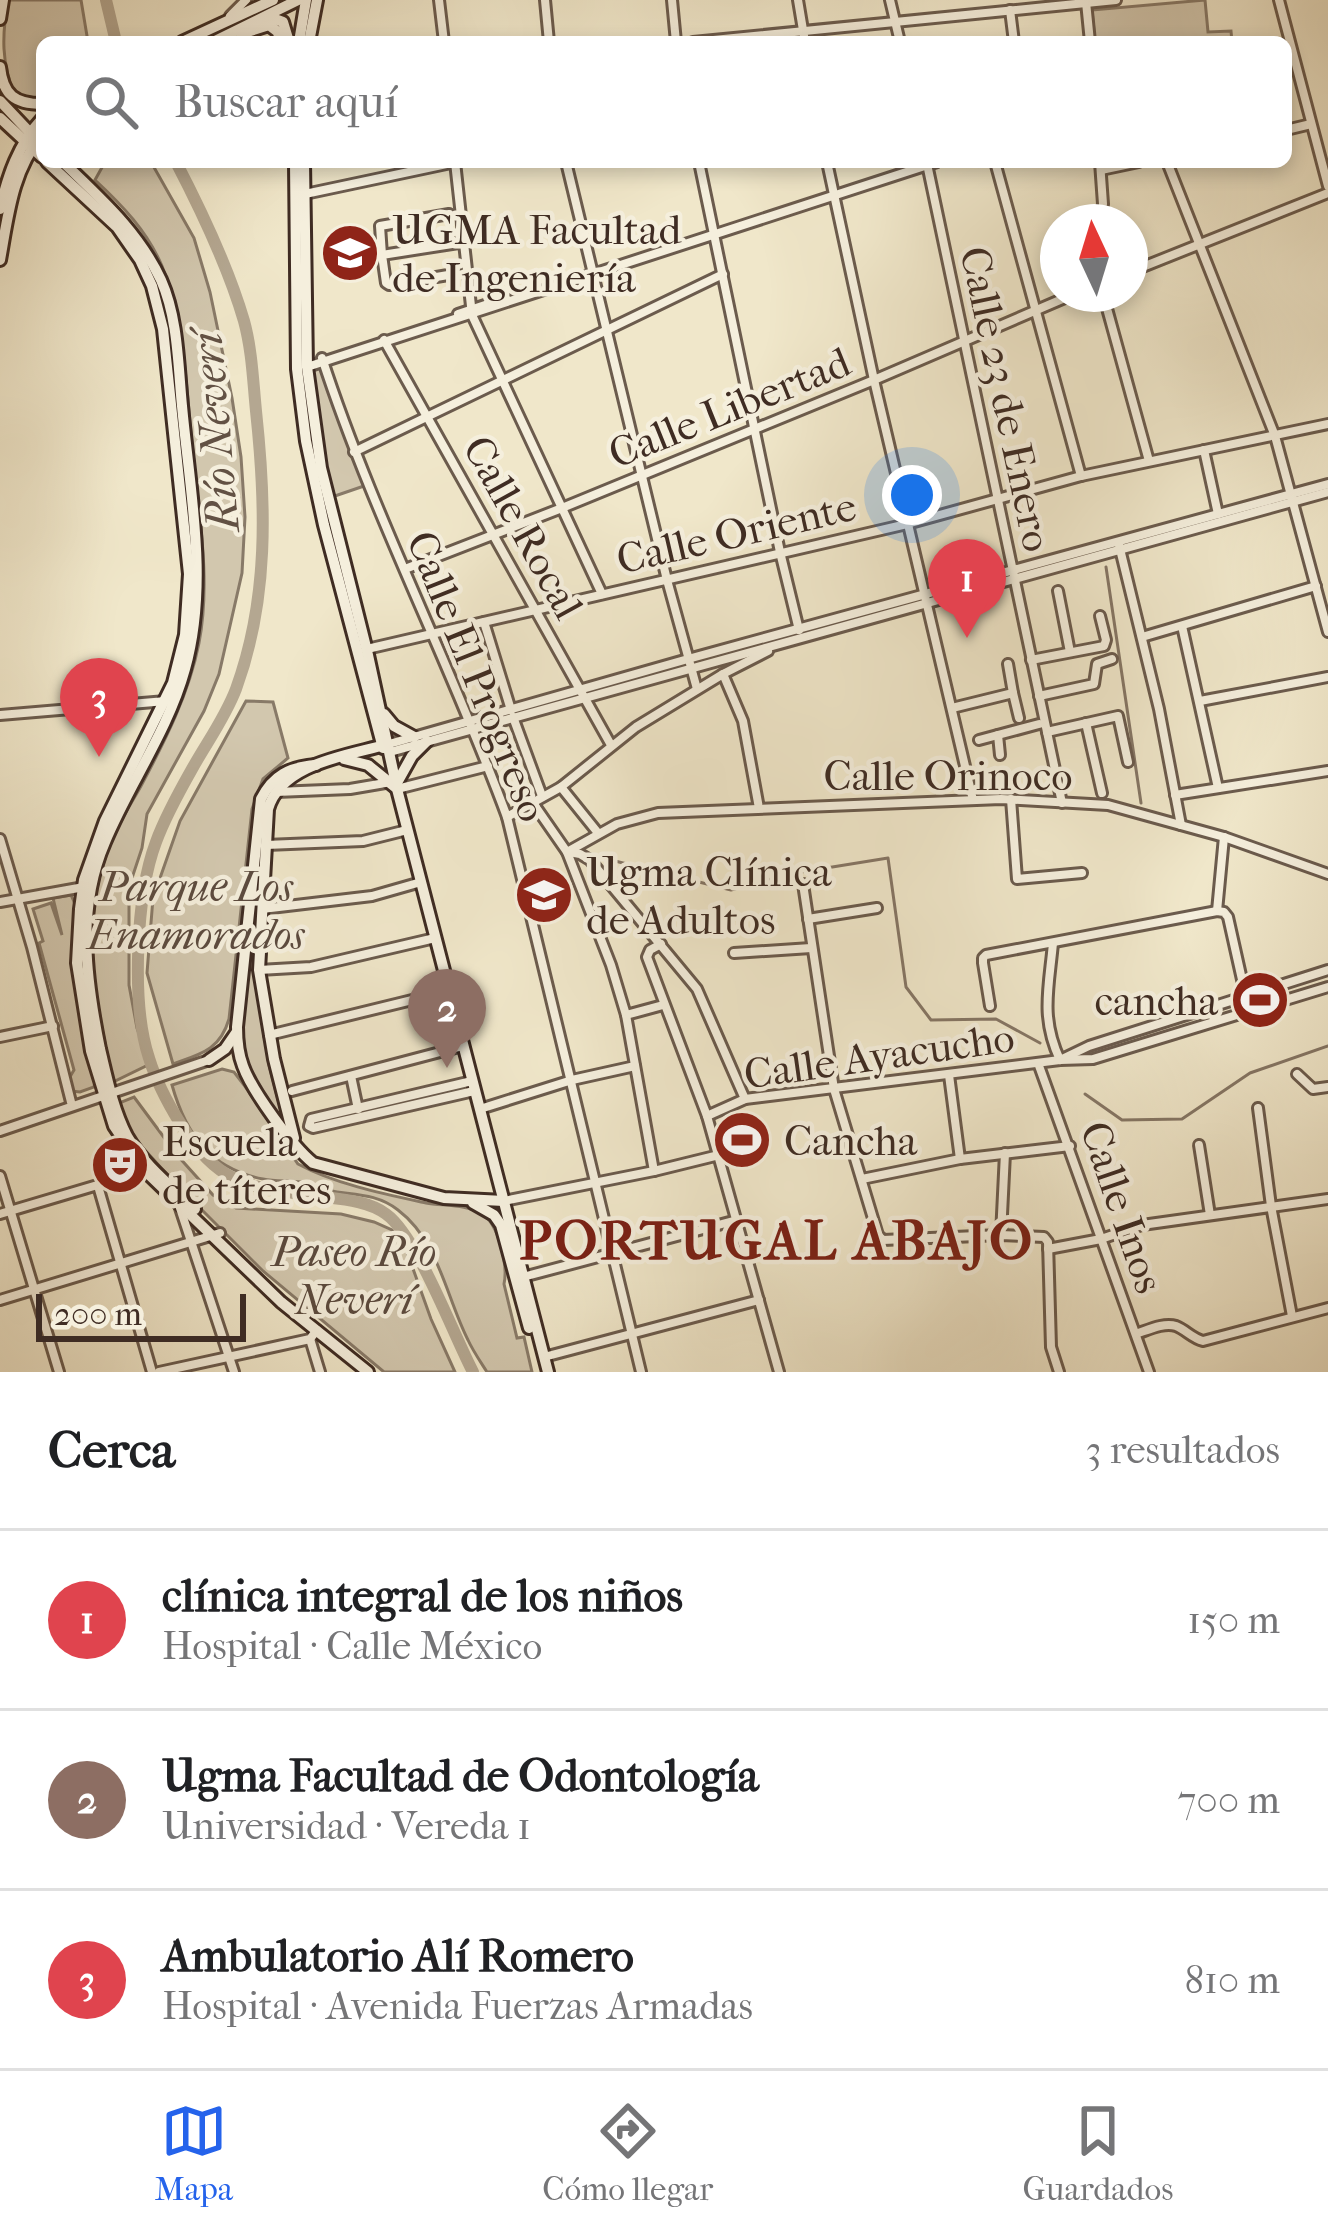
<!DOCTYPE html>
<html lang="es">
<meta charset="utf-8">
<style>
body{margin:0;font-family:"IM FELL French Canon",serif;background:#f6f6f6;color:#202124}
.compass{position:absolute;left:1040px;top:204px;width:108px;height:108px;border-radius:50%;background:#fff;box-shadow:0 6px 18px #0003;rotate:356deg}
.scale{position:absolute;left:36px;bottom:30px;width:210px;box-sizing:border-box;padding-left:12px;border:6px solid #3f2c23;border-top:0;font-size:33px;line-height:42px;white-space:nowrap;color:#3f2c23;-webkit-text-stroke:9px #f5efdd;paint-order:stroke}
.you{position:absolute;left:912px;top:495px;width:42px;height:42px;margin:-30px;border:9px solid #fff;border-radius:50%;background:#1a73e8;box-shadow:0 0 0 18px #1a73e833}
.badge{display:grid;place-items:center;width:78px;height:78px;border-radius:50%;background:#2563eb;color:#fff;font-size:39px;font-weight:700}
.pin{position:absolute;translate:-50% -99px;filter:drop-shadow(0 3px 6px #0008)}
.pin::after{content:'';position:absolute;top:63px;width:42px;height:36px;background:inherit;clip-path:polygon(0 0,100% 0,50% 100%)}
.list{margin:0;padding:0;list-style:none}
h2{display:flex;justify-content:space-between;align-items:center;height:156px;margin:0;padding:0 48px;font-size:51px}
h2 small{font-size:39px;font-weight:400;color:#757577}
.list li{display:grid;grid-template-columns:78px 1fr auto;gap:36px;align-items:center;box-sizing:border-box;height:180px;padding:0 48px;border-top:3px solid #e0e0e0}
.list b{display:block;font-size:45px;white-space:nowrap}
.list p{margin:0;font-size:39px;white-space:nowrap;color:#757577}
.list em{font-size:39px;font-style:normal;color:#757577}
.icon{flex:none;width:66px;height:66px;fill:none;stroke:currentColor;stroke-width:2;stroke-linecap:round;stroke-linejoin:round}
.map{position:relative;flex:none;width:1328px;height:1372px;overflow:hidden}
.search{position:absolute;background:#fff;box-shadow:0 6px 18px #0003;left:36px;right:36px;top:36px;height:132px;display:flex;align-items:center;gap:30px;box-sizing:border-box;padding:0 42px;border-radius:18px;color:#757577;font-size:45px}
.sheet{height:696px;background:#fff}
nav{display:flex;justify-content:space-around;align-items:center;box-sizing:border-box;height:168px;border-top:3px solid #e0e0e0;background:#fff;font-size:33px;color:#757577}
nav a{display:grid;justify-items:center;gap:6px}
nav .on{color:#2563eb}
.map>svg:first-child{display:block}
</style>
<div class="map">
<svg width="1328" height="1372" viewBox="0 0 1328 1372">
<rect width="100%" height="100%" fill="#f0e7ca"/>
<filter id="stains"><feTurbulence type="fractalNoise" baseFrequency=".00167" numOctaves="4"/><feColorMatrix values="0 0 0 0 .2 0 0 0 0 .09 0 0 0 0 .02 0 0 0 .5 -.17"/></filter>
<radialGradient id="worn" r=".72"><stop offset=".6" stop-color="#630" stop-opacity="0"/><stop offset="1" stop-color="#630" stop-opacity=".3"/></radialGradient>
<g fill="#d2c7ae" stroke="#887a68" stroke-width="3">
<path d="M 8,0 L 81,0 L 88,42 L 42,42 L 42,99 L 15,95 C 1,64 2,34 8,0 Z"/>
<path d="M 1205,0 L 1208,32 L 1231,31 L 1232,42 L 1095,42 L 1092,10 Z"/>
<path d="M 105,162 L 151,162 L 194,238 L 210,292 L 232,398 L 241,457 L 245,517 L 242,573 L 219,674 L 204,711 L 147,814 L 142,848 L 129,887 L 129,985 L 137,1028 L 150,1064 L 113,1082 C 96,999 77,925 111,842 C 119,822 131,804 141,786 C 165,741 189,694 199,643 C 211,581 199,516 193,453 C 186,391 186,324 162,266 C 147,231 122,205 95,180 Z"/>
<path d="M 320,367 L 364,486 L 332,497 L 324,464 L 311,370 Z"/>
<path d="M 246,701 L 273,702 L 288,758 L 263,779 L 252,809 L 229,1019 C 220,1050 201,1054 173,1064 L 147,973 L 153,898 L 180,821 Z"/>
<path d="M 71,895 L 75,904 L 74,941 L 95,1081 L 94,1087 L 80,1092 L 71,1091 L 68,1080 L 74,1070 L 39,943 L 43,941 L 33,909 L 51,903 L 62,935 L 53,898 Z"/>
<path d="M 248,953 L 252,953 L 269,1065 L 284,1123 L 247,1069 L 240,1033 Z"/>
<path d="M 222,1069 L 234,1072 L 244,1085 L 298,1164 C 335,1184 384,1194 426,1203 C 443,1206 467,1204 482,1214 C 499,1224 508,1266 504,1284 L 517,1338 L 524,1337 L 532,1372 L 487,1372 C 480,1361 473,1351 468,1340 C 446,1297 439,1241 398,1210 C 379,1195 359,1195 337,1192 C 324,1190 313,1184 301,1182 C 289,1180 276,1182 263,1179 C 211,1169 186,1135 172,1085 Z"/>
<path d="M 134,1097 L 177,1155 L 213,1195 L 236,1208 L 341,1214 L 374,1222 L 392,1230 L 407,1252 L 431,1319 L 455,1372 L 384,1372 L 263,1271 L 174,1182 L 133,1137 L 119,1103 Z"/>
</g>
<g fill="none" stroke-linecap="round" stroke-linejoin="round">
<g stroke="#857665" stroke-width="3">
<path d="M 1106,567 L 1141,803"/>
<path d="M 603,858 L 731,890 L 789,874 L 888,858 L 906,987 L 931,1020 L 996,1019 L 1040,1043"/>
<path d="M 1085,1094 L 1122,1120 L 1182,1119 L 1250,1073 L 1328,1046"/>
</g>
<g stroke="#b4a791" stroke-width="12">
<path d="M 106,0 L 116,42"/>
<path d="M 176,162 C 202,212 228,266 244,321 C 252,350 253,381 256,411 C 266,504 269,599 236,689 C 225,718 207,742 192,769 C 179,792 165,817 156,842 C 136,895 131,1004 149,1058 C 156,1081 167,1102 180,1123 C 219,1186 248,1187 316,1196 C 338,1199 367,1200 386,1214 C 417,1236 453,1334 473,1372"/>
</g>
<defs>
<g id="street">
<path d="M 439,0 L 444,42"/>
<path d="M 545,0 L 549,42"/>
<path d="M 672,0 L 676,42"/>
<path d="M 798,0 L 805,42"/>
<path d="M 890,0 L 900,42"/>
<path d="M 1279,0 L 1328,186"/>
<path d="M 1086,2 L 1090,42"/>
<path d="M 1010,10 L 1014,42"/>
<path d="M 230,16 L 246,0"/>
<path d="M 693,42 L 1116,0"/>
<path d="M 1286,130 L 1311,124"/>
<path d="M 455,162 L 472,315 L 602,594"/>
<path d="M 566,162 L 667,580 L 697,689"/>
<path d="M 699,162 L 780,552 L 799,630"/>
<path d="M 827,162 L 874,380 L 973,800"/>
<path d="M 995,162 L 1081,476"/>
<path d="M 1167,162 L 1275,436 L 1328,632"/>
<path d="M 927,164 L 1062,803"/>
<path d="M 1101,170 L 1139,162"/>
<path d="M 305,194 L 456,162"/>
<path d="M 1099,222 L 1103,204 L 1100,162"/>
<path d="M 382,255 L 380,226 L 449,214"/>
<path d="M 1130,272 L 1328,193"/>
<path d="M 454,274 L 389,285 L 386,283 L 382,255 L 465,242"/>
<path d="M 1103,294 L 1149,461"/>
<path d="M 458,314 L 506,298"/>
<path d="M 384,340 L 611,745"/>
<path d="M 322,358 C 373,515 450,662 507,817 L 641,1372"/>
<path d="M 307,367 L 937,162"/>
<path d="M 1204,450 L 1218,514"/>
<path d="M 354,452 L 723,274"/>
<path d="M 1119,545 L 1159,709 L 1181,825"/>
<path d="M 405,569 L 562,508 L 874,380 L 1074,294"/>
<path d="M 1058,591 L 1070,652"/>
<path d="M 484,622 L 511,710"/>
<path d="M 1182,626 L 1218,788"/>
<path d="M 1142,637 L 1316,586"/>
<path d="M 367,649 L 907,524 L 1081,476 L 1328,424"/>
<path d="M 1031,660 L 1104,646 L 1106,640 L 1100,616"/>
<path d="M 723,674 L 743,721 L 759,808"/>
<path d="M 1013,693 L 1019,718"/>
<path d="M 1039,696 L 1094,684 L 1097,664 L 1112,659"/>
<path d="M 1200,701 L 1328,677"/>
<path d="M 952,708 L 1013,693 L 1008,664"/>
<path d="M 0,715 L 166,701"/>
<path d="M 513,717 L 542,796"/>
<path d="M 1086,723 L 1102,793"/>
<path d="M 1047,732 L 1118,716 L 1128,762"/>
<path d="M 998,735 L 1000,755"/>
<path d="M 979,740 L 1039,724"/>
<path d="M 389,744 L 688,659 L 1328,484"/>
<path d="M 390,752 L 1328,492"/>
<path d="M 561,787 L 598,833"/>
<path d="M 397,789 L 488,766"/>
<path d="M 276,792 L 350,789 L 391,782"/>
<path d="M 1175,795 L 1328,771"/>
<path d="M 1011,799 L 1017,879 L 1082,873"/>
<path d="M 533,803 L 567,852 L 611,965 L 626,1015 L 654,1171"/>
<path d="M 507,817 L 561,787 L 636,727 L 723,674 L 768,651"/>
<path d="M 0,839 L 32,947 L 71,1102"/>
<path d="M 266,845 L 363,841 L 407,830"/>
<path d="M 567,852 L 617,824 L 658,813 L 1001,799 L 1108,805 L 1224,837 L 1328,874"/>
<path d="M 569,852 L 580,854 L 590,860 L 697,989 L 745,1099"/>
<path d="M 803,884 L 834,1089 L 878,1235 L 883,1240 L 1001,1235 L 1044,1237 L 1048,1242 L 1051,1347 L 1059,1372"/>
<path d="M 0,902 L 84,887"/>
<path d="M 262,909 L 372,896 L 421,882"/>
<path d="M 1217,911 L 1224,837"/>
<path d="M 808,919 L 877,908"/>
<path d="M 1053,943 C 1049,988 1040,1017 1060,1060"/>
<path d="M 661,944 L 650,950 L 647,957 L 707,1116 L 779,1372"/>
<path d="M 734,953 L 811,948"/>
<path d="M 259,970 L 311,967 L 435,938"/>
<path d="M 990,1006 L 983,963 L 983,958 L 986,955 L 1217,911 L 1224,912 L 1228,917 L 1249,1011"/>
<path d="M 626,1015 L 663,1005"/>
<path d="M 269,1035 L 449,991"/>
<path d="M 0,1037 L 53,1026"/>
<path d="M 1062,1059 L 1089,1046 L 1328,970"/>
<path d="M 1038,1063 L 1149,1372"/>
<path d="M 1297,1074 L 1313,1089 L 1328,1087"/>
<path d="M 949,1075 L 960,1159"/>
<path d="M 351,1076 L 358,1109"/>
<path d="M 472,1081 L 311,1119 L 309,1126 L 313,1128 L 474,1091"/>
<path d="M 292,1091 L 463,1046"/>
<path d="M 1258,1108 L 1271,1206 L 1292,1316"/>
<path d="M 480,1109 L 572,1080 L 635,1066"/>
<path d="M 707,1116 L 745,1099 L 1060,1060 L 1093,1059 L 1328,987"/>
<path d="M 0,1131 L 209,1060"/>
<path d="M 1199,1145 L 1210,1215"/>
<path d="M 0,1176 L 59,1372"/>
<path d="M 862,1179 L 960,1159 L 1070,1146"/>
<path d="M 98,1186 L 152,1372"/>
<path d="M 504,1201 L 654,1171 L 719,1155"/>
<path d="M 179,1205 L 234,1372"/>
<path d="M 0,1214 L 148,1170"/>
<path d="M 1001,1235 L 1005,1153"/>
<path d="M 1048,1249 L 1101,1239 L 1142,1225 L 1328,1199"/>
<path d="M 523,1277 L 737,1220"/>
<path d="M 0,1300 L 220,1233"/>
<path d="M 1136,1334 C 1148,1330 1164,1322 1176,1326 C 1186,1330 1192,1338 1203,1341 L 1328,1308"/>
<path d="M 310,1339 L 320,1372"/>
<path d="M 544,1357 L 759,1300"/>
<path d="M 159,1372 L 310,1339 L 317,1330"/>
</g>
<g id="secondary">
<path d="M 267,16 L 283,22 L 289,42"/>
<path d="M 0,19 L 3,0"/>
<path d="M 241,34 L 269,25 L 278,32 L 280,42"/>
<path d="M 182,42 L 273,0"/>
<path d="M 213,42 L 298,0"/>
<path d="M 299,42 L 306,0"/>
<path d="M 309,42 L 317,0"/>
<path d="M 0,67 C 3,95 15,104 42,104"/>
<path d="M 0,101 L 35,138"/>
<path d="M 0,118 L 42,157"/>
<path d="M 47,162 L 117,227 L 140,260 L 152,286 L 163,329 L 189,574 L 185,635 L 173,683 L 105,821 L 84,880 L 80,909 L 77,963 L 91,1051 L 114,1126 L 143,1169 L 281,1302 L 368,1372"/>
<path d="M 63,162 C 101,199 138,231 161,280 C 178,318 178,365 182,406 C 190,493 209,583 185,669 C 168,731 129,784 105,842 C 76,909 86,980 100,1049 C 107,1078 113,1109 127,1136 C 143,1164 172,1187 195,1209"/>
<path d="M 295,162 L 297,369 L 306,441 L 324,525 L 383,748"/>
<path d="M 304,162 L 307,367 L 321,468 L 368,655 L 397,789 L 548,1372"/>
<path d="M 0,209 C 8,175 18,145 42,119"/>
<path d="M 0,260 C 8,216 12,171 42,135"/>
<path d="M 384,714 L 394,726 L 414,737"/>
<path d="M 344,759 L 368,765 L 395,787"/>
<path d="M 316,765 C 290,767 273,775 261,799 L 237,1027 C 237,1040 238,1053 243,1066 C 252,1091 292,1146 313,1163 L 444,1198 L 504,1201"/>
<path d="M 398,781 L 412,756 L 427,741"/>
<path d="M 209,1060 L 225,1049 L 236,1033"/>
<path d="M 294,1138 L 274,1059 L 259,970 L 268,809 C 281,764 345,756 385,745"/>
<path d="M 473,1203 L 494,1215 L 501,1225 L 529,1328"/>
</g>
</defs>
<use href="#street" stroke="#6b5b4d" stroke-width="14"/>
<use href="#secondary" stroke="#3f2c23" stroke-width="16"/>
<use href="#street" stroke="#f5efdd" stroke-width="8"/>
<use href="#secondary" stroke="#f5efdd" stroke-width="10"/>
</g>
<defs>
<symbol id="university-disc" viewBox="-11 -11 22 22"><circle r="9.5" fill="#8f2418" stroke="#f5efdd"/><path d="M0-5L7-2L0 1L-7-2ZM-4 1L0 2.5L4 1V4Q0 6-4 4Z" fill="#fff"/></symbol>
<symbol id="stadium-disc" viewBox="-11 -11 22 22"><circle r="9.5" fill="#8f2418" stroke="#f5efdd"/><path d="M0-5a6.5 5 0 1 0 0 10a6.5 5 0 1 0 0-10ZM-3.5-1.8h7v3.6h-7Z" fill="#fff"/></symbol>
<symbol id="theatre-disc" viewBox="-11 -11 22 22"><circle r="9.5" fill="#8f2418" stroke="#f5efdd"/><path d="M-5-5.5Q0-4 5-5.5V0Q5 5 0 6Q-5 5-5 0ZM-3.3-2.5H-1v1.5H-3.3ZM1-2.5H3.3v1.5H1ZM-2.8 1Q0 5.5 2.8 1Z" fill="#fff"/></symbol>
</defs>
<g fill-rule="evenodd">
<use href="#university-disc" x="317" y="220" width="66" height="66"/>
<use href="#university-disc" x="511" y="862" width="66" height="66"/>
<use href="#stadium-disc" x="1227" y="967" width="66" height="66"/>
<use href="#stadium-disc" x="709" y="1107" width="66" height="66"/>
<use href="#theatre-disc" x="87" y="1132" width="66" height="66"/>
</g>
<g text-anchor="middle" stroke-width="9" stroke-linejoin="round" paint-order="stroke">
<g font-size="42" fill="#3f2c23" stroke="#f5efdd" text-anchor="start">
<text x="392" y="244">UGMA Facultad<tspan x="392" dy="48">de Ingeniería</tspan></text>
<text x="586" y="886">Ugma Clínica<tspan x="586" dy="48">de Adultos</tspan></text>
<text x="1218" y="1015" text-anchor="end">cancha</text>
<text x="784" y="1155">Cancha</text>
<text x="162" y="1156">Escuela<tspan x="162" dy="48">de títeres</tspan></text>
</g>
<g font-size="42" fill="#3f2c23" stroke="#f5efdd">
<text transform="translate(1007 399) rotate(78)" y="15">Calle 23 de Enero</text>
<text transform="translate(729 407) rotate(-22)" y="15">Calle Libertad</text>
<text transform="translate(524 527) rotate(61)" y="15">Calle Rocal</text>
<text transform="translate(736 532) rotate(-13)" y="15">Calle Oriente</text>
<text transform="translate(478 676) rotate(68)" y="15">Calle El Progreso</text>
<text x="948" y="790">Calle Orinoco</text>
<text transform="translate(879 1055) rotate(-8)" y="15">Calle Ayacucho</text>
<text transform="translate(1123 1207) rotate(71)" y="15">Calle Inos</text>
</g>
<g font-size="42" font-style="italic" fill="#5c4b3f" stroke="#f5efdd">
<text x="196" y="901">Parque Los<tspan x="196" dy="48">Enamorados</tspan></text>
<text x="354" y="1266">Paseo Río<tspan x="354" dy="48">Neverí</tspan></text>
</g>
<g font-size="45" font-style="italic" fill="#625144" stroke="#f5efdd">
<text transform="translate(214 432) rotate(-95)" y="16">Río Neverí</text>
</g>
<g font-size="54" font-weight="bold" letter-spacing="3" fill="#7a1f14" stroke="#f5efdd">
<text x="777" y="1259">PORTUGAL ABAJO</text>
</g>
</g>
<rect width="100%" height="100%" filter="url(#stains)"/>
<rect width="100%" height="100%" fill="url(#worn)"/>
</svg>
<svg class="compass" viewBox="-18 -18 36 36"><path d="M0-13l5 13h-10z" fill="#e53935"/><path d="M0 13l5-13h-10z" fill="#757577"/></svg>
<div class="scale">200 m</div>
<div class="you"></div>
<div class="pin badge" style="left:967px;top:638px;background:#e0444e">1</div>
<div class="pin badge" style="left:447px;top:1068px;background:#8d6e63">2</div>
<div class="pin badge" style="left:99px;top:757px;background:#e0444e">3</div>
<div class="search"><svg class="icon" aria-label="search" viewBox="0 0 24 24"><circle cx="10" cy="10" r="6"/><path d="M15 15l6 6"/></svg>Buscar aquí</div>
</div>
<section class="sheet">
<h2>Cerca<small>3 resultados</small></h2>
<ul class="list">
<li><span class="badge" style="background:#e0444e">1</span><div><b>clínica integral de los niños</b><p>Hospital · Calle México</p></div><em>150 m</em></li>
<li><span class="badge" style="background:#8d6e63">2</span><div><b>Ugma Facultad de Odontología</b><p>Universidad · Vereda 1</p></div><em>700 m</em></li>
<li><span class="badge" style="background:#e0444e">3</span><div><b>Ambulatorio Alí Romero</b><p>Hospital · Avenida Fuerzas Armadas</p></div><em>810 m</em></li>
</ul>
</section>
<nav>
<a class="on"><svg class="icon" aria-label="map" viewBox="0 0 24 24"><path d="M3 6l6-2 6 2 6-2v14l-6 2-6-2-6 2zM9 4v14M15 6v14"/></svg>Mapa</a>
<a><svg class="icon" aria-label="directions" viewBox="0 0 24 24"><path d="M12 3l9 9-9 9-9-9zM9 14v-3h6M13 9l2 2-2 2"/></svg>Cómo llegar</a>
<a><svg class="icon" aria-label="saved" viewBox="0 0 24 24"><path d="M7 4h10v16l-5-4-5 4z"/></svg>Guardados</a>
</nav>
